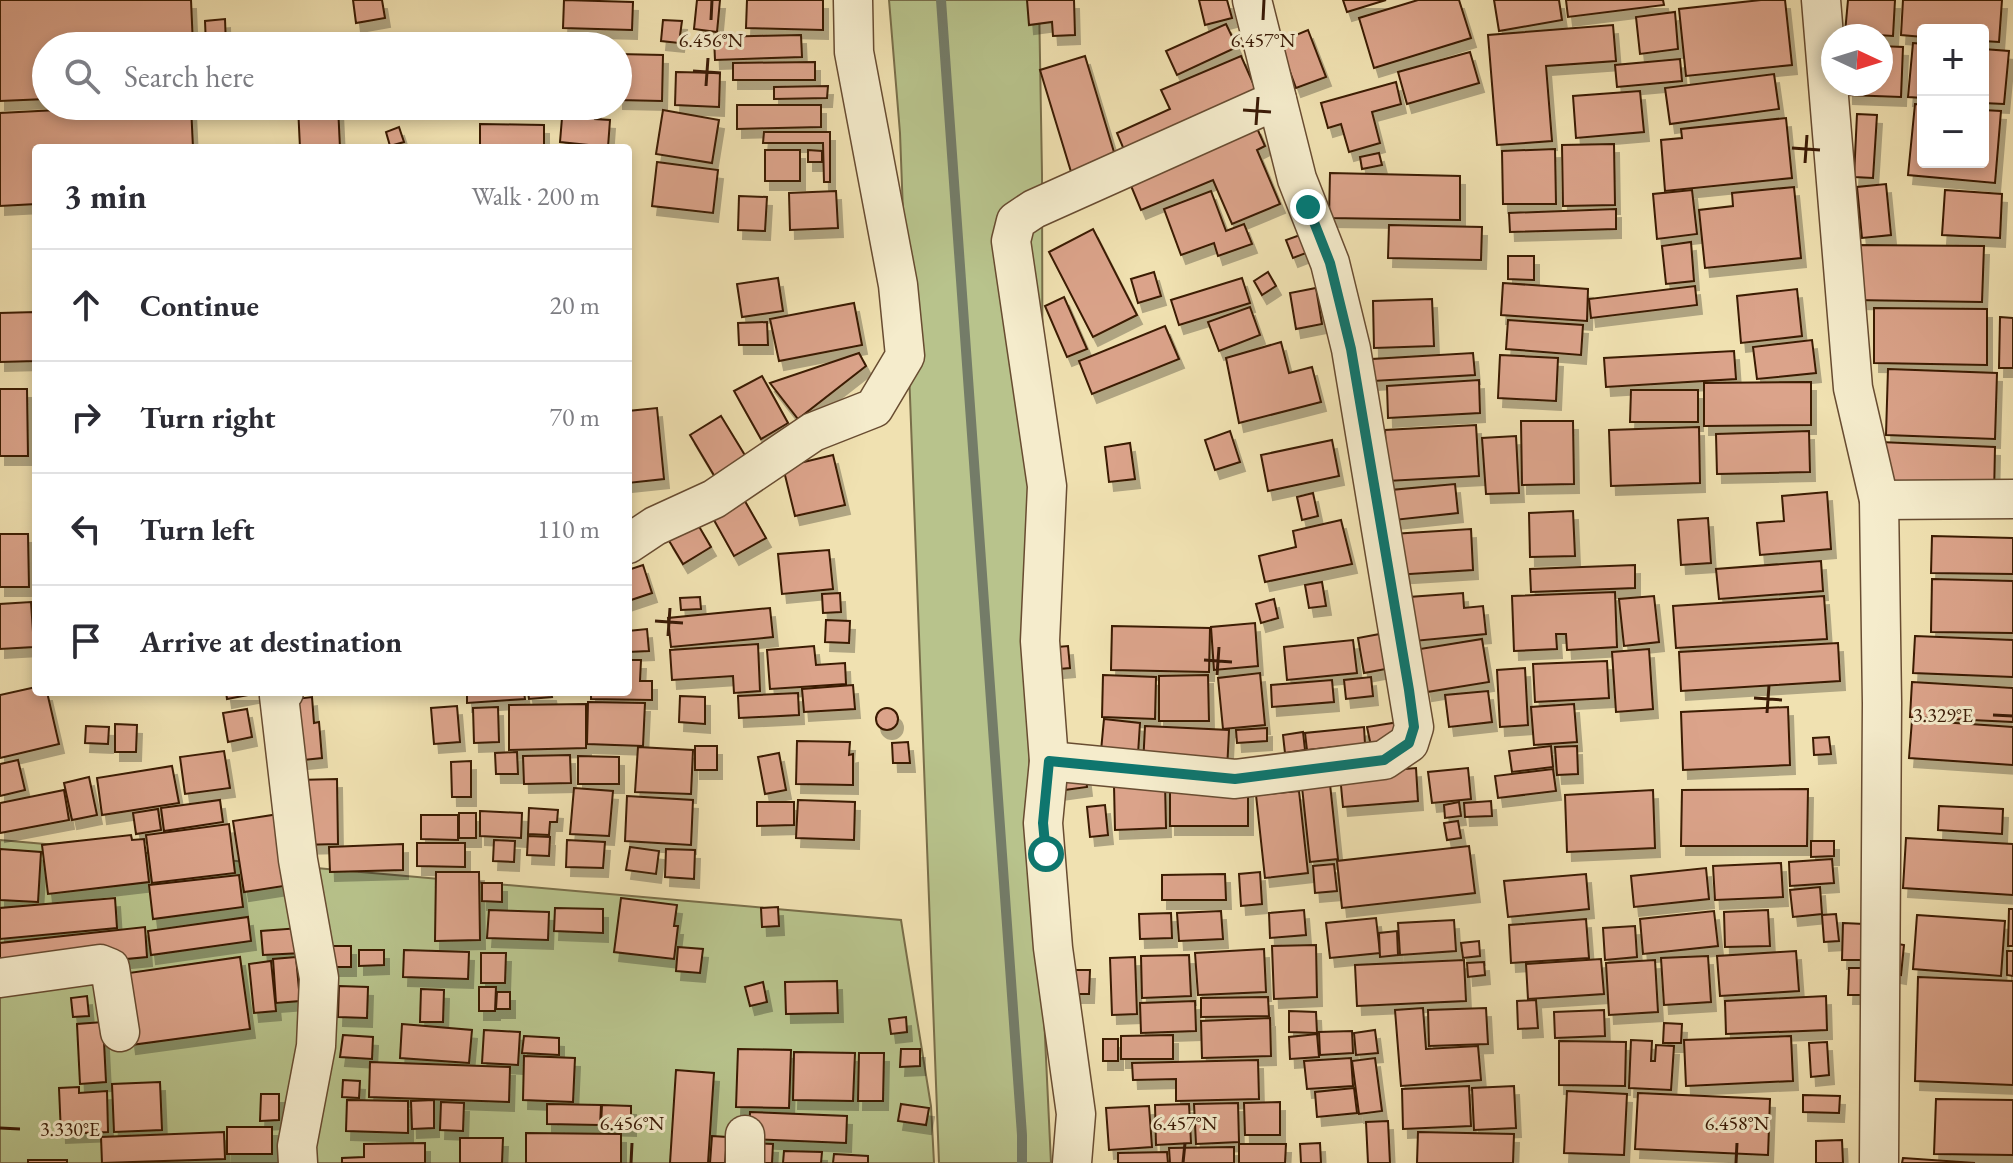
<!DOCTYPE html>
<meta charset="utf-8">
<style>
body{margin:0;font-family:"EB Garamond",serif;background:#f7f7f7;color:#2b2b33}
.controls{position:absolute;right:24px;top:24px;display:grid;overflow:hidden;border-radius:8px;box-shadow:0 4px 12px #0003}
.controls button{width:72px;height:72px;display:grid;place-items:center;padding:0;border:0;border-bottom:2px solid #e1e1e2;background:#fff;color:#2b2b33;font:40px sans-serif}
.compass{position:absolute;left:1821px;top:24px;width:72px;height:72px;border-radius:50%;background:#fff;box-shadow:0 4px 12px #0003;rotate:94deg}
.stop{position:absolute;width:24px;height:24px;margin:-18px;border:6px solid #0f766e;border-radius:50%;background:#fff}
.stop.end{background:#0f766e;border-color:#fff;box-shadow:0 2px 8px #0008}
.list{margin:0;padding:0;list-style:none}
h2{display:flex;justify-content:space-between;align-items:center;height:104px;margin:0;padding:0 32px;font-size:34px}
h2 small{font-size:26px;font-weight:400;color:#7c7c81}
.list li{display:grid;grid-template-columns:52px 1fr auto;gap:24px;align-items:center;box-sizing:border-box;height:112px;padding:0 32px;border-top:2px solid #e1e1e2}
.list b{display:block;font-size:30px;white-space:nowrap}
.list em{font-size:26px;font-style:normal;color:#7c7c81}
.icon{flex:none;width:44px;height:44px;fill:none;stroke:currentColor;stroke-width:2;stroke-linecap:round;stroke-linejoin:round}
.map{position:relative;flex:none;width:2013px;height:1163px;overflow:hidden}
.search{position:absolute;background:#fff;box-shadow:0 4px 12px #0003;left:32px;top:32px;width:600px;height:88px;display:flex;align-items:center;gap:20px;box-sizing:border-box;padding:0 28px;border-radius:44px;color:#7c7c81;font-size:30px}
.panel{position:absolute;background:#fff;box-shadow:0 4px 12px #0003;left:32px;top:144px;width:600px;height:552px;border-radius:8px}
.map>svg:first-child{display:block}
</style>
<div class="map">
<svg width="2013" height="1163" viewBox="0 0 2013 1163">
<defs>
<filter id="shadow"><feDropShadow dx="5" dy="9" stdDeviation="0" flood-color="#0004"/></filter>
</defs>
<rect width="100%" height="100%" fill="#f0e1b1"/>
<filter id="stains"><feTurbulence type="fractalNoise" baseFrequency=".0025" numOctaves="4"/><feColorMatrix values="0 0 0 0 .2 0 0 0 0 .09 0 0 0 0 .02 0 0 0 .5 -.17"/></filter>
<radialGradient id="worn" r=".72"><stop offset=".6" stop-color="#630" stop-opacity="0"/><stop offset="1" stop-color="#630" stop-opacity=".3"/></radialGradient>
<g fill="#b8c38c" stroke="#796e49" stroke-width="2">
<path d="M 889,0 L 1039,0 L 1042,174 L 1044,1016 L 1051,1163 L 939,1163 L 900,133 Z"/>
<path d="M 0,840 L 901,920 L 931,1106 L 934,1163 L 0,1163 Z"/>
</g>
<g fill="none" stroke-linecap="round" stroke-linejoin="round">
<path stroke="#747c68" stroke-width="10" d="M 941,0 L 1022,1135 L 1022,1163"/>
</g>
<g fill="#dba38a" stroke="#3a1a06" stroke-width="2" filter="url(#shadow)">
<path d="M 0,0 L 191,0 L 193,46 L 46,46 L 46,99 L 0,101 Z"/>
<path d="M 353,0 L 382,0 L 385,18 L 356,23 Z"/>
<path d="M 564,0 L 633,2 L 632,30 L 563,28 Z"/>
<path d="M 697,0 L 720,0 L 717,32 L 694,29 Z"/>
<path d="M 747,0 L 823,0 L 823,30 L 746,28 Z"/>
<path d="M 1027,0 L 1074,0 L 1075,35 L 1053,36 L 1052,22 L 1029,25 Z"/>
<path d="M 1199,0 L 1227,0 L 1232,18 L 1205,25 Z"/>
<path d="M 1343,0 L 1386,0 L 1347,12 Z"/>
<path d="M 1418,0 L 1459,0 L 1471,38 L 1374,68 L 1359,18 Z"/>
<path d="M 1494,0 L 1559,0 L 1562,20 L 1499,31 Z"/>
<path d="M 1566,0 L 1663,0 L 1664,5 L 1568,17 Z"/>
<path d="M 1761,0 L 1785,0 L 1792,65 L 1686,76 L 1679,9 Z"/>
<path d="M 1848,0 L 1895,0 L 1893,36 L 1845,33 Z"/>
<path d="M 1903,0 L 2002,0 L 1999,42 L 1983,41 L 1983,30 L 1923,30 L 1923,37 L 1901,35 Z"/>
<path d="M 1675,12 L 1678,49 L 1640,54 L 1636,17 Z"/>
<path d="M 225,19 L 226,46 L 206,46 L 205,21 Z"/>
<path d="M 663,20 L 682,21 L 679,43 L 661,41 Z"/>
<path d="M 1226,24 L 1237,47 L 1177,75 L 1166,51 Z"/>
<path d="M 1613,25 L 1616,61 L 1546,66 L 1552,141 L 1497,145 L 1488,35 Z"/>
<path d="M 1308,30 L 1326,77 L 1296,88 L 1279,42 Z"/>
<path d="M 801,35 L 802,57 L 715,60 L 714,37 Z"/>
<path d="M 1913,43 L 1923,44 L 1923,98 L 1908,97 Z"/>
<path d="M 1881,46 L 1903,47 L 1901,97 L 1848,95 L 1848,84 L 1881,84 Z"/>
<path d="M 1983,49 L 2009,51 L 2004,104 L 1983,103 Z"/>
<path d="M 1470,52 L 1479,83 L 1407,104 L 1398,72 Z"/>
<path d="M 618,54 L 663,55 L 662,101 L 618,100 Z"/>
<path d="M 1085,56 L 1117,162 L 1072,175 L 1040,70 Z"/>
<path d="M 1241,56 L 1257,92 L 1127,157 L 1117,133 L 1170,109 L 1161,90 Z"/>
<path d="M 1680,59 L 1682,81 L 1617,87 L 1615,65 Z"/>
<path d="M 815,62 L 815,80 L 733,80 L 733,63 Z"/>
<path d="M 676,72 L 720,73 L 719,107 L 675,105 Z"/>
<path d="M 1774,74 L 1779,109 L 1670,124 L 1665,88 Z"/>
<path d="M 1396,82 L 1401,104 L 1372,112 L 1380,143 L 1349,152 L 1341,124 L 1328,128 L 1321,103 Z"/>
<path d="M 828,86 L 827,98 L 774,99 L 774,87 Z"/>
<path d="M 1640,91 L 1644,132 L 1576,138 L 1573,96 Z"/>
<path d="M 1915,104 L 1923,105 L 1923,162 L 1983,162 L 1983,110 L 2001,111 L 1995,183 L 1908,175 Z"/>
<path d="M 737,105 L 821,105 L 821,127 L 737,129 Z"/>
<path d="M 135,106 L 191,106 L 193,148 L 36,148 L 36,204 L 0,206 L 0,113 Z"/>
<path d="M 298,106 L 338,106 L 340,148 L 300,148 Z"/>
<path d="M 563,106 L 596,107 L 595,119 L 610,120 L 608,147 L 560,142 Z"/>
<path d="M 663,110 L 719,120 L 712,163 L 656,154 Z"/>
<path d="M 1857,114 L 1877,115 L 1873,178 L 1854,177 Z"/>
<path d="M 1786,118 L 1792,178 L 1665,191 L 1661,140 L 1682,138 L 1681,129 Z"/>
<path d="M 480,124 L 544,125 L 544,148 L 480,148 Z"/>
<path d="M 1256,126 L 1265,146 L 1257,150 L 1280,204 L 1232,224 L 1213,180 L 1141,210 L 1129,181 Z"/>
<path d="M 399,127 L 404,142 L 390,146 L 386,132 Z"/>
<path d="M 764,132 L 830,132 L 830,182 L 824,182 L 823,143 L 763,143 Z"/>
<path d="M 1614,144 L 1615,205 L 1563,206 L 1562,145 Z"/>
<path d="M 1555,149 L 1556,204 L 1503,204 L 1502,151 Z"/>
<rect x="765" y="150" width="35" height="31"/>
<path d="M 808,150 L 822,151 L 822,162 L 808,162 Z"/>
<path d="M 1379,153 L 1382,165 L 1362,169 L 1360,157 Z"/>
<path d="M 657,162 L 718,170 L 713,213 L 652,206 Z"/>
<path d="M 1330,173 L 1460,176 L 1460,220 L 1329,218 Z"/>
<path d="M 1886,184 L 1891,235 L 1862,238 L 1857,187 Z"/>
<path d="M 1794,187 L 1801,258 L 1705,268 L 1699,210 L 1733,206 L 1732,193 Z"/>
<path d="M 1692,190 L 1697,234 L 1657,239 L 1653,194 Z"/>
<path d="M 1945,190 L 2002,194 L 2000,238 L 1942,235 Z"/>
<path d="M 836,191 L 838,228 L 790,230 L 789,193 Z"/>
<path d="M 1211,191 L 1226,231 L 1244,224 L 1252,244 L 1218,256 L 1214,243 L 1181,255 L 1164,209 Z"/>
<path d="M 739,196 L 767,197 L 765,231 L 738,230 Z"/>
<path d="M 1616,209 L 1616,229 L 1510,232 L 1509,213 Z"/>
<path d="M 1389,225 L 1482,227 L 1481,260 L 1388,258 Z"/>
<path d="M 1093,229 L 1137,315 L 1093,337 L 1049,252 Z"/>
<path d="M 1300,235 L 1306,253 L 1293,258 L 1286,240 Z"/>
<path d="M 1691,242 L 1694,281 L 1666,284 L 1662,246 Z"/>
<path d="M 1852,245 L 1984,246 L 1982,302 L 1852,300 Z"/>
<path d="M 1508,256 L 1534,256 L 1534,280 L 1508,279 Z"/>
<path d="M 1154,272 L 1161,296 L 1138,303 L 1131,279 Z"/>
<path d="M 1268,272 L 1276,286 L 1262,295 L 1254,281 Z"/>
<path d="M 778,278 L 783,311 L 742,317 L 737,284 Z"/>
<path d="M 1242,278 L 1250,303 L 1179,325 L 1171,300 Z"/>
<path d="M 1503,283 L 1588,289 L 1587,321 L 1501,315 Z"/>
<path d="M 1695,286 L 1697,305 L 1591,318 L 1589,299 Z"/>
<path d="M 1316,288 L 1322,324 L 1296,329 L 1290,293 Z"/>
<path d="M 1797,289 L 1802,336 L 1741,343 L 1737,296 Z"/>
<path d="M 1064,297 L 1087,349 L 1067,357 L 1045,306 Z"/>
<path d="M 1432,299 L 1434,346 L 1374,348 L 1373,301 Z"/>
<path d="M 854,303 L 862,345 L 779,361 L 770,319 Z"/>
<path d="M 1250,307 L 1260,335 L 1219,351 L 1208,322 Z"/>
<path d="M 1874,308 L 1987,309 L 1987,365 L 1874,363 Z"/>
<path d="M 36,312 L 36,361 L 0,362 L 0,313 Z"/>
<path d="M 2000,317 L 2013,318 L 2013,368 L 1999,368 Z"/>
<path d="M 1508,320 L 1583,325 L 1581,355 L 1506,349 Z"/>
<path d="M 767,322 L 768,345 L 739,345 L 738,323 Z"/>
<path d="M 1165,326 L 1179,359 L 1092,394 L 1079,361 Z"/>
<path d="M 1812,340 L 1816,373 L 1757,379 L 1753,347 Z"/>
<path d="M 1281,342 L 1289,373 L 1312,367 L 1321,402 L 1239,423 L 1226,358 Z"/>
<path d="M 1734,351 L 1736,379 L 1606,387 L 1604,358 Z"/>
<path d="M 859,353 L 866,366 L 798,419 L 770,383 Z"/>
<path d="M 1473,353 L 1475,375 L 1373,381 L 1372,359 Z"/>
<path d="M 1500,355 L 1558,358 L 1556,401 L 1498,398 Z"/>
<path d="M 1888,369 L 1997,373 L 1995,439 L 1886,435 Z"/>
<path d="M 762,376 L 788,423 L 761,439 L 734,391 Z"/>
<path d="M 1479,380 L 1480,413 L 1388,418 L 1387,386 Z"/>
<path d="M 1811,382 L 1811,425 L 1704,426 L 1704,383 Z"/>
<path d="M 0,389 L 27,389 L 28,456 L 0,456 Z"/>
<path d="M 1631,390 L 1698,390 L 1698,422 L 1630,422 Z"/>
<path d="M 657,408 L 664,479 L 628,483 L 628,411 Z"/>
<path d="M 721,416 L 746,457 L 715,477 L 690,435 Z"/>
<path d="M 1521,421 L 1573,421 L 1574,484 L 1522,485 Z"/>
<path d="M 1476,425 L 1479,476 L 1387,481 L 1385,430 Z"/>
<path d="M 1699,427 L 1700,483 L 1611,486 L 1609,430 Z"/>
<path d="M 1230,431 L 1240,462 L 1215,470 L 1205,440 Z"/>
<path d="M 1809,431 L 1810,472 L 1717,474 L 1716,434 Z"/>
<path d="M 1516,436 L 1519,493 L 1486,494 L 1482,438 Z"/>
<path d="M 1332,440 L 1339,476 L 1268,491 L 1261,455 Z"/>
<path d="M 1880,442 L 1995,447 L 1994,496 L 1878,491 Z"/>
<path d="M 1130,443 L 1135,479 L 1109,482 L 1105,447 Z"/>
<path d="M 833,455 L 845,505 L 795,516 L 783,467 Z"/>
<path d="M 1455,484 L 1458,513 L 1394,520 L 1391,490 Z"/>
<path d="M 1827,492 L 1831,549 L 1760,555 L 1757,523 L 1784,521 L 1782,496 Z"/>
<path d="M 1313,493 L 1318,516 L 1302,520 L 1297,497 Z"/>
<path d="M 742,496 L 766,538 L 734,556 L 710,513 Z"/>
<path d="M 1573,511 L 1575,556 L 1530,557 L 1529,513 Z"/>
<path d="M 1708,518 L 1711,563 L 1681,565 L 1678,520 Z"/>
<path d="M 1341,520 L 1352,564 L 1265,582 L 1259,556 L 1296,547 L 1293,531 Z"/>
<path d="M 697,523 L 711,547 L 683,564 L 668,539 Z"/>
<path d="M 1471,529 L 1473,570 L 1394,575 L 1392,534 Z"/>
<path d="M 0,534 L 28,534 L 29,587 L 0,587 Z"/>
<path d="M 1932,536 L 2013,538 L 2013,574 L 1931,573 Z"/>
<path d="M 829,550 L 833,589 L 782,594 L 778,554 Z"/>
<path d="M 1821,561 L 1823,591 L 1719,599 L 1716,569 Z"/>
<path d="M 643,565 L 652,593 L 628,601 L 628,570 Z"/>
<path d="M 1635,565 L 1635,588 L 1531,592 L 1530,569 Z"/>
<path d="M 1932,579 L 2013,581 L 2013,633 L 1931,632 Z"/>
<path d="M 1322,582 L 1326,606 L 1309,608 L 1305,585 Z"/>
<path d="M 1615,592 L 1617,647 L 1567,650 L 1566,634 L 1556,634 L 1557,649 L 1514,651 L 1512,596 Z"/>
<path d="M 840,593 L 841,612 L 823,613 L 822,594 Z"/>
<path d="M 1463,593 L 1464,608 L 1483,606 L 1486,634 L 1414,641 L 1409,597 Z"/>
<path d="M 1654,596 L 1659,642 L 1624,646 L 1619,599 Z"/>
<path d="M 1824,596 L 1827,639 L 1676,648 L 1673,606 Z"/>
<path d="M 700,597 L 701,609 L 681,610 L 680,598 Z"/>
<path d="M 1274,599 L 1278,618 L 1261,623 L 1256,604 Z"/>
<path d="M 31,602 L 34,647 L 0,649 L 0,604 Z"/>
<path d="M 770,608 L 773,637 L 671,647 L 668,618 Z"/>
<path d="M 826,620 L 850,621 L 849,643 L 825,642 Z"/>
<path d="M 1255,623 L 1258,666 L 1214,670 L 1211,627 Z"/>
<path d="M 1112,626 L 1210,628 L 1209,672 L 1111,670 Z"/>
<path d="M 647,629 L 649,651 L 628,652 L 628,631 Z"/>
<path d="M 1385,633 L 1391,668 L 1364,673 L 1358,638 Z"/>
<path d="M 1915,636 L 2013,640 L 2013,677 L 1913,673 Z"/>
<path d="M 1482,639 L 1489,682 L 1427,692 L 1420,649 Z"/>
<path d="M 1353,640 L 1357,673 L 1287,680 L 1284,647 Z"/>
<path d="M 1838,643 L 1840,681 L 1681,691 L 1679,652 Z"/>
<path d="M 758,644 L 760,691 L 734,693 L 733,676 L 672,680 L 670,650 Z"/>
<path d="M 814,646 L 816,665 L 845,663 L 846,684 L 770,689 L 767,650 Z"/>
<path d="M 1068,646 L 1070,668 L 1048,670 L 1046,648 Z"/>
<path d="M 1649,649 L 1653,709 L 1616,712 L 1612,652 Z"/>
<path d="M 628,660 L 641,660 L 640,681 L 652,681 L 652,700 L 591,699 L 591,692 L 628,692 Z"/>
<path d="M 1607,661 L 1609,698 L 1535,702 L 1533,664 Z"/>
<path d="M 1525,668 L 1528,725 L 1500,727 L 1497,670 Z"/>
<path d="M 1260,673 L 1265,725 L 1223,729 L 1218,678 Z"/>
<path d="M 1103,675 L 1156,677 L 1155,719 L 1102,717 Z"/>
<path d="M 1208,675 L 1209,721 L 1159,721 L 1159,676 Z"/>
<path d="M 1371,677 L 1373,696 L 1346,699 L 1344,680 Z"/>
<path d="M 1332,680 L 1334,702 L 1272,707 L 1271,685 Z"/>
<path d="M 1912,682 L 2013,688 L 2013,722 L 1910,717 Z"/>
<path d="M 853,685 L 855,709 L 804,712 L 802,689 Z"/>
<path d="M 36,687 L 36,692 L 47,692 L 59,744 L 0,758 L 0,695 Z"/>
<path d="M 1488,691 L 1492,722 L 1449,727 L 1445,695 Z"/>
<path d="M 226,692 L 264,692 L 227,699 Z"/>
<path d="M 467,692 L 524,692 L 525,699 L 467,703 Z"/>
<path d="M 528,692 L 551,692 L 552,697 L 529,699 Z"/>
<path d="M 798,693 L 799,715 L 739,718 L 738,696 Z"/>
<path d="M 680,696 L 705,697 L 705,724 L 679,722 Z"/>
<path d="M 312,697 L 314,723 L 319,722 L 322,758 L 294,761 L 288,700 Z"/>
<path d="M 588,702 L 645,703 L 643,746 L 587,744 Z"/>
<path d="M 586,704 L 586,748 L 509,750 L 509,705 Z"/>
<path d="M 1574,704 L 1577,742 L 1534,745 L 1531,707 Z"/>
<path d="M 457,706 L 460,742 L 434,744 L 431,708 Z"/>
<path d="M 498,707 L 499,742 L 474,743 L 473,708 Z"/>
<path d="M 1788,707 L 1790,765 L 1683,770 L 1681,712 Z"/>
<circle cx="887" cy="719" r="11"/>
<path d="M 247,709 L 252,737 L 228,742 L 223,713 Z"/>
<path d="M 1104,719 L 1140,723 L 1138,754 L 1101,751 Z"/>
<path d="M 1912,720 L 2013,727 L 2013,765 L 1909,758 Z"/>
<path d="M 1399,722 L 1403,746 L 1372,751 L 1367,727 Z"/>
<path d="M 115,724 L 137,725 L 136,752 L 115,752 Z"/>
<path d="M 86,726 L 109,727 L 108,744 L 85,743 Z"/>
<path d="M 1145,726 L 1229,730 L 1227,771 L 1143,766 Z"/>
<path d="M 1364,727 L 1365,744 L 1307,750 L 1305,733 Z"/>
<path d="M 1267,728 L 1267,741 L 1237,743 L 1236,730 Z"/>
<path d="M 1303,732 L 1305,750 L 1285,753 L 1283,735 Z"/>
<path d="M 1829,737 L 1831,754 L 1814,755 L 1813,738 Z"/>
<path d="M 797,741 L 850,742 L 849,755 L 853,754 L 853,785 L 796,784 Z"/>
<path d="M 908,742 L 910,763 L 893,763 L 892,743 Z"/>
<rect x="695" y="746" width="22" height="24"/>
<path d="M 1551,746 L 1553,767 L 1512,772 L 1509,751 Z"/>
<path d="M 1577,746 L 1578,774 L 1557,775 L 1555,747 Z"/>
<path d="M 638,747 L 693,750 L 691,794 L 635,792 Z"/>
<path d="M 224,751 L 230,788 L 185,794 L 180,757 Z"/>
<path d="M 517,752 L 518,774 L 496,774 L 495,753 Z"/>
<path d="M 779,753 L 786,790 L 765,794 L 758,757 Z"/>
<path d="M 570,755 L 571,783 L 524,784 L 523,756 Z"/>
<path d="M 578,756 L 619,757 L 619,784 L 578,784 Z"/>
<path d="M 18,760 L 25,790 L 0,796 L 0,764 Z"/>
<path d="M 471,761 L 471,797 L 452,797 L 451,762 Z"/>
<path d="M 172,766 L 179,803 L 102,815 L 97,778 Z"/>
<path d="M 1416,768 L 1418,801 L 1343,807 L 1340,775 Z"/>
<path d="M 1468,768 L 1471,799 L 1432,803 L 1428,772 Z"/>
<path d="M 1553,769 L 1556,791 L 1498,798 L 1495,776 Z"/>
<path d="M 1085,770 L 1087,787 L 1057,791 L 1055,774 Z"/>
<path d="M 89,777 L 97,815 L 72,820 L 64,783 Z"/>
<path d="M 337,779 L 338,844 L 298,845 L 297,780 Z"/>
<path d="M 1165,783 L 1166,828 L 1115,830 L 1114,785 Z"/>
<path d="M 1330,784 L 1338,859 L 1310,862 L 1302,787 Z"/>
<path d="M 1248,787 L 1248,826 L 1170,826 L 1170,788 Z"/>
<path d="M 574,788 L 613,791 L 609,836 L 570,834 Z"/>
<path d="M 1808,789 L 1807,846 L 1681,846 L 1682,790 Z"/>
<path d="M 64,790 L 69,820 L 0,833 L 0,803 Z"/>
<path d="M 1653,790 L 1655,848 L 1567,852 L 1565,795 Z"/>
<path d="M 1299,791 L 1308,873 L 1265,878 L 1256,795 Z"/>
<path d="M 627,796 L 693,800 L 691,845 L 625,841 Z"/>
<path d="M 220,800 L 223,822 L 164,831 L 161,808 Z"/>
<path d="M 798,800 L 855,802 L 854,840 L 796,838 Z"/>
<path d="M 1491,801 L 1492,816 L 1465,817 L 1464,803 Z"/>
<path d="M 757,802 L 794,802 L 794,825 L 757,826 Z"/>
<path d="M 1459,802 L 1461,816 L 1445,818 L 1444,805 Z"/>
<path d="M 1105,805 L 1108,835 L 1090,837 L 1087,807 Z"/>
<path d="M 1939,806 L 2003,809 L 2002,834 L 1938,830 Z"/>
<path d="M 529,808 L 558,810 L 557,822 L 550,822 L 549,835 L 528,834 Z"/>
<path d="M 158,809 L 161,830 L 136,834 L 133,813 Z"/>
<path d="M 480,811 L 522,813 L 521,838 L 480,836 Z"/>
<rect x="459" y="813" width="17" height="25"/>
<path d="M 279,814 L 290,885 L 244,892 L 233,821 Z"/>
<path d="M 421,815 L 458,815 L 458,840 L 421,839 Z"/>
<path d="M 1458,821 L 1461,838 L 1447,840 L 1444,823 Z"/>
<path d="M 229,824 L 235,873 L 152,883 L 146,835 Z"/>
<path d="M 131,835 L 132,840 L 144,839 L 149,882 L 48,894 L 42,845 Z"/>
<path d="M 528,836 L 550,837 L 549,856 L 527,855 Z"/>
<path d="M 1906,838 L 2013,844 L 2013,895 L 1903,888 Z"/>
<path d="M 494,840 L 515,841 L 514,862 L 493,861 Z"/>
<path d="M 567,840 L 605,842 L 603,868 L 566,867 Z"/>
<path d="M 1811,841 L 1834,841 L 1834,856 L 1811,857 Z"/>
<path d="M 417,843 L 465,843 L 465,867 L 417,866 Z"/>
<path d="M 403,844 L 403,870 L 330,872 L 329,847 Z"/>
<path d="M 1469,846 L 1475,893 L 1342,908 L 1337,861 Z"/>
<path d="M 630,847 L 659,851 L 656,874 L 626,870 Z"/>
<path d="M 0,849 L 41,852 L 38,902 L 0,900 Z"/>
<path d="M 666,849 L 695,850 L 694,879 L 665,877 Z"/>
<path d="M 1832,859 L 1834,883 L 1790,886 L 1789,862 Z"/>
<path d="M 1781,863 L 1783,897 L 1715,900 L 1713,866 Z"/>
<path d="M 1334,864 L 1337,891 L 1315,893 L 1313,866 Z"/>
<path d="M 1706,868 L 1709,899 L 1634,907 L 1631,876 Z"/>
<path d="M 436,872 L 479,872 L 480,940 L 435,941 Z"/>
<path d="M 1260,872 L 1262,904 L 1241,906 L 1239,874 Z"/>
<path d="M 1225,874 L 1226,900 L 1162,900 L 1162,875 Z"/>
<path d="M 1586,874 L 1589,909 L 1508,917 L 1504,881 Z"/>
<path d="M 239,875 L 243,907 L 153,919 L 149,885 Z"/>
<path d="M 482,883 L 502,883 L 502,902 L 482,901 Z"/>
<path d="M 1820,887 L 1822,914 L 1793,917 L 1790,890 Z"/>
<path d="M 115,898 L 117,928 L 0,939 L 0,908 Z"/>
<path d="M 621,898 L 677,905 L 674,926 L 678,926 L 674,959 L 614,952 Z"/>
<path d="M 778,907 L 779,926 L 762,927 L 761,908 Z"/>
<path d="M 555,908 L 603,909 L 603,933 L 554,931 Z"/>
<path d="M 2009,909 L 2013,909 L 2013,946 L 2008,946 Z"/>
<path d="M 489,910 L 549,912 L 548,940 L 487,938 Z"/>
<path d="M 1304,910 L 1306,935 L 1270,938 L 1269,913 Z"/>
<path d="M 1768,910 L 1770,946 L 1725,947 L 1724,912 Z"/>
<path d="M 1221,911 L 1223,939 L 1179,941 L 1177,913 Z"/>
<path d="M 1714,911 L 1718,946 L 1643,954 L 1640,919 Z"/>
<path d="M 1171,913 L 1172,938 L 1140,939 L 1139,914 Z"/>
<path d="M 1836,914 L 1839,941 L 1824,942 L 1822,915 Z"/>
<path d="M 1917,915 L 2005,921 L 2001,976 L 1913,969 Z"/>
<path d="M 248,917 L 251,941 L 151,955 L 148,931 Z"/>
<path d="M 1376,918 L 1380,953 L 1330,958 L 1326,923 Z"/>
<path d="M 1586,919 L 1589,958 L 1511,963 L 1509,925 Z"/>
<path d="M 1454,920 L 1456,951 L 1400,955 L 1398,923 Z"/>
<path d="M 1843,923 L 1864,924 L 1864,960 L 1842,960 Z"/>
<path d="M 1635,926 L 1637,957 L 1605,960 L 1603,928 Z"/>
<path d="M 145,927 L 147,957 L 0,971 L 0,943 Z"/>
<path d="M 300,928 L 302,953 L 263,955 L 261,931 Z"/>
<path d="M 1397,931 L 1398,955 L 1380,957 L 1379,933 Z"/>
<path d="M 1479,941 L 1480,956 L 1463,958 L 1461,943 Z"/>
<path d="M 1887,942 L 1904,945 L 1901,975 L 1884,972 Z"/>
<path d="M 1316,945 L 1317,997 L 1274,999 L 1272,946 Z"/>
<rect x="328" y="946" width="23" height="21"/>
<path d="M 678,947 L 703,949 L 700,973 L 676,971 Z"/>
<path d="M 1264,949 L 1266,992 L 1198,995 L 1195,953 Z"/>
<path d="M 359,950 L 384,950 L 384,965 L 359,966 Z"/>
<path d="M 404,950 L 469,952 L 468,979 L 403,977 Z"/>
<path d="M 1796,951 L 1799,991 L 1720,996 L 1717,956 Z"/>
<path d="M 2007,951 L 2013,951 L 2013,976 L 2007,975 Z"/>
<path d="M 481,953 L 506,953 L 505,983 L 481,983 Z"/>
<path d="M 1189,955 L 1191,996 L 1142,998 L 1141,956 Z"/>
<path d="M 1708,956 L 1711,1002 L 1664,1005 L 1661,958 Z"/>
<path d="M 240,957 L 250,1029 L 131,1045 L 122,974 Z"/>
<path d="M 296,957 L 300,1001 L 276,1003 L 273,959 Z"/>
<path d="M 1135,957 L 1137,1014 L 1112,1015 L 1110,958 Z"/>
<path d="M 1601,959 L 1604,994 L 1528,999 L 1526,964 Z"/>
<path d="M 1464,960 L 1466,1001 L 1357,1006 L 1355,965 Z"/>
<path d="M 1655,960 L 1658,1012 L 1609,1015 L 1606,963 Z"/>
<path d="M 271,961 L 276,1011 L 254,1013 L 249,964 Z"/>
<path d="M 1484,962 L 1485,975 L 1468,977 L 1467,963 Z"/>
<path d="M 1849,968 L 1865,968 L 1865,995 L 1848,995 Z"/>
<path d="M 1067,970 L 1090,970 L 1089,994 L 1066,994 Z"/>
<path d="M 1918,977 L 2013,981 L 2013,1085 L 1915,1081 Z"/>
<path d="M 837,981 L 838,1013 L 786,1014 L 785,982 Z"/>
<path d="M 763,982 L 767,1002 L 750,1006 L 745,987 Z"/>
<path d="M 339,986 L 368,987 L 367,1018 L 338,1017 Z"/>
<path d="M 479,987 L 496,987 L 495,1011 L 479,1011 Z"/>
<path d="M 421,989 L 444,990 L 443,1022 L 420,1022 Z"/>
<path d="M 497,992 L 510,992 L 510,1009 L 496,1009 Z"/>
<path d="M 87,996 L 89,1016 L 73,1017 L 71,998 Z"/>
<path d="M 1826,996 L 1827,1030 L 1726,1034 L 1725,1001 Z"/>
<path d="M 1268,997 L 1269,1016 L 1201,1017 L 1201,998 Z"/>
<path d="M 1536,1000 L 1538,1028 L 1518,1029 L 1517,1001 Z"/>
<path d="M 1195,1001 L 1196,1031 L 1141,1033 L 1140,1003 Z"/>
<path d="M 1423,1008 L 1426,1049 L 1478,1046 L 1481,1080 L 1401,1086 L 1395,1010 Z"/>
<path d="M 1486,1008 L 1488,1044 L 1429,1046 L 1428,1010 Z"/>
<path d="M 1604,1010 L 1605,1036 L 1555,1038 L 1554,1012 Z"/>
<path d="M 1289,1011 L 1316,1012 L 1317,1033 L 1289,1032 Z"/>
<path d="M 906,1017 L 907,1032 L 891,1034 L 889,1019 Z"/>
<path d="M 1270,1018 L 1271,1056 L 1202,1058 L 1201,1021 Z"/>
<path d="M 103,1022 L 106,1082 L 80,1084 L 77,1024 Z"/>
<path d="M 1664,1023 L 1682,1024 L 1681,1043 L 1663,1043 Z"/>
<path d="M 402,1024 L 472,1030 L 469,1063 L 400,1058 Z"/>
<path d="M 484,1030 L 520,1032 L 518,1065 L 482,1063 Z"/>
<path d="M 1375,1030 L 1378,1053 L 1356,1055 L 1354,1033 Z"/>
<path d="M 1352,1031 L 1353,1053 L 1320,1055 L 1319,1032 Z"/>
<path d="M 1317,1034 L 1319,1057 L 1290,1059 L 1289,1037 Z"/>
<path d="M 343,1035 L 373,1037 L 372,1059 L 340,1057 Z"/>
<path d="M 1173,1035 L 1173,1059 L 1121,1059 L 1121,1036 Z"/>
<path d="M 524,1036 L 559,1038 L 559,1055 L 522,1053 Z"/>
<path d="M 1791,1036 L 1793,1081 L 1686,1086 L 1684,1040 Z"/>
<rect x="1103" y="1039" width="15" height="22"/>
<path d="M 1631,1040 L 1652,1041 L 1651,1061 L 1655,1061 L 1656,1045 L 1674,1046 L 1671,1090 L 1629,1088 Z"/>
<path d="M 1559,1041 L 1626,1042 L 1625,1086 L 1559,1085 Z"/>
<path d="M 1827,1042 L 1829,1075 L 1811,1077 L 1809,1043 Z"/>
<path d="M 738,1049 L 791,1050 L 789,1108 L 736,1107 Z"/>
<path d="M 901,1049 L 920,1049 L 920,1066 L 900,1067 Z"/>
<path d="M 794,1052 L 855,1053 L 853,1101 L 793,1100 Z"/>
<path d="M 859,1053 L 884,1053 L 883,1101 L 858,1101 Z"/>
<path d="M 524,1056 L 575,1058 L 573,1102 L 523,1100 Z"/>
<path d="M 1351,1058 L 1353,1086 L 1307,1089 L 1304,1061 Z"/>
<path d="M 1375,1058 L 1382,1111 L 1359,1114 L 1352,1061 Z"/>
<path d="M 1258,1060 L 1259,1099 L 1176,1101 L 1176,1079 L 1133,1080 L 1132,1063 Z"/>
<path d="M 370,1062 L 510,1067 L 509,1102 L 369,1097 Z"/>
<path d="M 676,1070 L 714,1073 L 708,1163 L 670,1163 Z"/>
<path d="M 343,1080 L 360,1081 L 359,1098 L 342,1097 Z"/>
<path d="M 160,1082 L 162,1130 L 114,1132 L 112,1084 Z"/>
<path d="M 1469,1086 L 1471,1126 L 1403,1129 L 1402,1089 Z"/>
<path d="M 1514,1086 L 1516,1128 L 1474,1130 L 1472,1088 Z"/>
<path d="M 79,1087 L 79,1093 L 107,1091 L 108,1132 L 61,1134 L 59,1088 Z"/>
<path d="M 1354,1088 L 1357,1113 L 1317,1117 L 1315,1092 Z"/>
<path d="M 1567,1091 L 1627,1094 L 1624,1155 L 1564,1153 Z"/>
<path d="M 1638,1093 L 1770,1099 L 1768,1155 L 1635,1149 Z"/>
<path d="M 261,1094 L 279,1094 L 279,1120 L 260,1121 Z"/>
<path d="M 1803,1095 L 1840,1096 L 1839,1113 L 1803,1112 Z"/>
<path d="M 1936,1099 L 2013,1100 L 2013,1155 L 1934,1154 Z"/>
<path d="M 347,1100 L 408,1101 L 408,1133 L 346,1131 Z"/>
<path d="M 434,1100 L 434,1128 L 412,1129 L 411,1101 Z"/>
<path d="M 441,1102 L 464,1103 L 463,1131 L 440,1130 Z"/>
<path d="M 1280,1102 L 1280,1135 L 1245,1135 L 1244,1103 Z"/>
<path d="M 1238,1103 L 1239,1142 L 1196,1144 L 1194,1104 Z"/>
<path d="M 547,1104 L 601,1105 L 600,1125 L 547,1124 Z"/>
<path d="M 901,1104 L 929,1108 L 926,1125 L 898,1121 Z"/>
<path d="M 1189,1104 L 1191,1143 L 1156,1145 L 1155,1105 Z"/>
<path d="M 602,1105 L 631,1106 L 631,1127 L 601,1126 Z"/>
<path d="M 1149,1106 L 1152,1147 L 1109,1150 L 1106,1108 Z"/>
<path d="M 750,1112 L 847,1116 L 846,1143 L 749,1139 Z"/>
<path d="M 1388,1121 L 1390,1163 L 1368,1163 L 1366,1122 Z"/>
<rect x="227" y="1127" width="45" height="27"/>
<path d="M 224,1132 L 225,1159 L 102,1163 L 101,1137 Z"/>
<path d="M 1418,1132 L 1514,1134 L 1513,1163 L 1417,1163 Z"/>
<path d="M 526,1133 L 621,1134 L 621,1163 L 526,1163 Z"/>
<path d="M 712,1136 L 727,1137 L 725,1163 L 710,1163 Z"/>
<path d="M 460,1138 L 503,1138 L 502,1163 L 460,1163 Z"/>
<path d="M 1842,1140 L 1843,1163 L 1816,1163 L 1816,1141 Z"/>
<path d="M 425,1143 L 425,1163 L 342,1163 L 342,1158 L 364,1157 L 364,1144 Z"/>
<path d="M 750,1143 L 773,1144 L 772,1163 L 749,1163 Z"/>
<path d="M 1320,1143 L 1321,1163 L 1301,1163 L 1300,1144 Z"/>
<path d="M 1239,1144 L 1286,1144 L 1285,1163 L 1239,1163 Z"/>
<path d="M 1234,1147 L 1234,1163 L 1170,1163 L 1169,1148 Z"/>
<path d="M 784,1151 L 822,1152 L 821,1163 L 783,1163 Z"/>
<path d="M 1167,1152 L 1168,1163 L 1118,1163 L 1118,1153 Z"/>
<path d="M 834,1154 L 868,1156 L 868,1163 L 833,1163 Z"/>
<path d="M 1903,1158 L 1975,1163 L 1902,1163 Z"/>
<rect x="28" y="1160" width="39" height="3"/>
</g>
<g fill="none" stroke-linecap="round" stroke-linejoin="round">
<defs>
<g id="minor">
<path d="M 1821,0 L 1853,388 L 1879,500 L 1882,703 L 1879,1163"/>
<path d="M 1879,500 L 2013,499"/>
<path d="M 628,544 L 655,526 L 714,499 L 813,432 L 874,408 L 905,356 L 898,285 L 854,52 L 853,0"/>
<path d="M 284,692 L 279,696 L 298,860 L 319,978 L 316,1046 L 297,1146 L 298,1163"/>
<path d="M 1049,761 L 1235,779 L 1384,760 L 1409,743 L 1414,727 L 1351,349 L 1330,263 L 1297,179 L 1252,0"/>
<path d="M 0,978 L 100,964 L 110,968 L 120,1032"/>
<path d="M 745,1163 L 745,1135"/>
<path d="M 1072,1163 L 1076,1114 L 1053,948 L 1043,823 L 1049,761 L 1040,641 L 1047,486 L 1011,241 L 1016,221 L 1034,209 L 1277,100"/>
</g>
</defs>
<use href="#minor" stroke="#684c31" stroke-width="41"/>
<use href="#minor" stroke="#f5eccc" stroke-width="38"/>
</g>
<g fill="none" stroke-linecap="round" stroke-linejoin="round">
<path stroke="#0f766e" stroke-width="10" d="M 1046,854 L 1043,823 L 1049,761 L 1235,779 L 1384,760 L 1409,743 L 1414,727 L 1409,690 L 1351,349 L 1330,263 L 1308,207"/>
</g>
<path fill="none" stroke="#3a1a06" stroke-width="3" d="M 711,20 L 712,0M 1263,20 L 1264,0M 693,71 L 721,73M 706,86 L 708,58M 1243,110 L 1271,112M 1256,125 L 1258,97M 1792,148 L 1820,150M 1805,163 L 1807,135M 655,621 L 683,623M 668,636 L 670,608M 1204,660 L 1232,662M 1217,675 L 1219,647M 1754,698 L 1782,700M 1767,713 L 1769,685M 1993,715 L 2013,716M 0,1128 L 20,1129M 631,1163 L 632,1143M 1183,1163 L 1185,1143M 1736,1163 L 1737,1143"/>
<g font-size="20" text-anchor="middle" fill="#3a1a06" stroke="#f5eccc" stroke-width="6" stroke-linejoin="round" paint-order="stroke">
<text x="711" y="47">6.456°N</text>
<text x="1263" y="47">6.457°N</text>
<text x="1943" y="722">3.329°E</text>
<text x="632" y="1130">6.456°N</text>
<text x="1185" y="1130">6.457°N</text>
<text x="1737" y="1130">6.458°N</text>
<text x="70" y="1136">3.330°E</text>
</g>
<rect width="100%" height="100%" filter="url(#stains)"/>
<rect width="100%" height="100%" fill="url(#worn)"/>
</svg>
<div class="controls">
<button>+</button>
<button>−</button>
</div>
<svg class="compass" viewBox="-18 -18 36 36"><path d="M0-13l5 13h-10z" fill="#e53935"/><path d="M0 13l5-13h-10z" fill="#7c7c81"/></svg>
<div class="stop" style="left:1046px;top:854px"></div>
<div class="stop end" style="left:1308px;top:207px"></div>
<div class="search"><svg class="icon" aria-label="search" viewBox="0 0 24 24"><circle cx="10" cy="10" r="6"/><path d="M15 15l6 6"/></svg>Search here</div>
<section class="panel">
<h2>3 min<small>Walk · 200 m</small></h2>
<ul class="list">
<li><svg class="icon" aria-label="ahead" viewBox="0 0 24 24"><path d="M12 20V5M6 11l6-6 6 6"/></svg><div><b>Continue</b></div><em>20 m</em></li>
<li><svg class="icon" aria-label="right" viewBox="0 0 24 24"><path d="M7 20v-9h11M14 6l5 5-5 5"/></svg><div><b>Turn right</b></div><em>70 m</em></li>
<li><svg class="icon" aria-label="left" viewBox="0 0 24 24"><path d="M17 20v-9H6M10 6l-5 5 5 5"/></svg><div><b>Turn left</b></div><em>110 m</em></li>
<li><svg class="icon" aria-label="arrive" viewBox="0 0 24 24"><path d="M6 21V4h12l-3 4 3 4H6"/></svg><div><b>Arrive at destination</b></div></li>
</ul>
</section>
</div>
